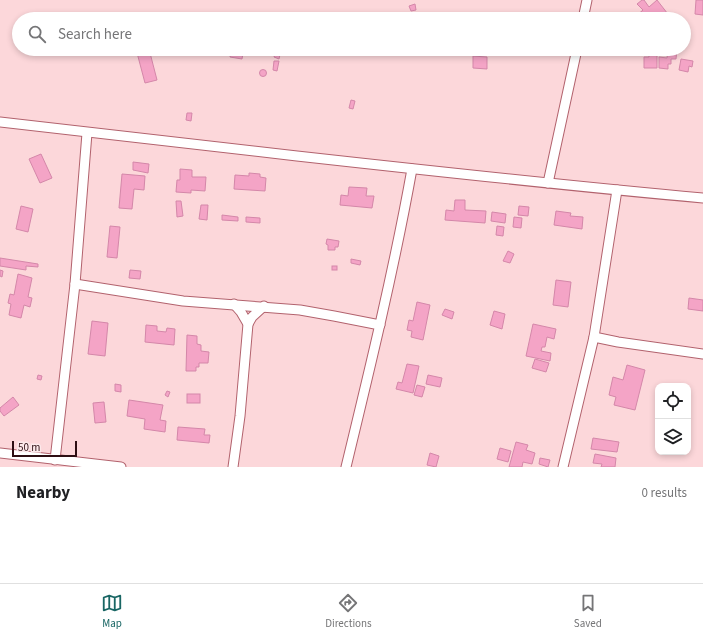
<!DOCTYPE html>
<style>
body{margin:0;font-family:"Source Sans 3",sans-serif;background:#f6f6f6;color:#202124}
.controls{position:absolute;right:12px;bottom:12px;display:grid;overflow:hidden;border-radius:8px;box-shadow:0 2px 6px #0003}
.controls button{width:36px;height:36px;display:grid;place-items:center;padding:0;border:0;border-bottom:1px solid #e0e0e0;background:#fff;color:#202124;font:20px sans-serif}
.scale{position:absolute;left:12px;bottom:10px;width:65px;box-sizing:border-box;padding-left:4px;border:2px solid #2d0e13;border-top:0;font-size:11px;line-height:14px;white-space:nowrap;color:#2d0e13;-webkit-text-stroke:3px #fce9eb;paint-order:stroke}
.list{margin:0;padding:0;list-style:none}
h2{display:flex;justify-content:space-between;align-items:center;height:52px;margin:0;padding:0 16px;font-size:17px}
h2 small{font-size:13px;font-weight:400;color:#757577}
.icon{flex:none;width:22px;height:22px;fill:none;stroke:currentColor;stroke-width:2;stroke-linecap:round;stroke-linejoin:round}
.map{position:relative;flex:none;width:703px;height:467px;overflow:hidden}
.search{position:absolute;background:#fff;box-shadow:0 2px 6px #0003;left:12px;right:12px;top:12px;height:44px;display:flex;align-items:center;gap:10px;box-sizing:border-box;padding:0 14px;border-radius:22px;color:#757577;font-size:15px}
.sheet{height:116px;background:#fff}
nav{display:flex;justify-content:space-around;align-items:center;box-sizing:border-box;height:56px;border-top:1px solid #e0e0e0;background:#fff;font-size:11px;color:#757577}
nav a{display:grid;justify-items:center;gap:2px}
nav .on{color:#196664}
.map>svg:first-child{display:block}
</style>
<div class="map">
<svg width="703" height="467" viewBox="0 0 703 467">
<rect width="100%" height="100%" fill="#fcd7da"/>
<g fill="#f4a4c6" stroke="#d487a9">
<path d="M 642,0 L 644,0 L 649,7 L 657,0 L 671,18 L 669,19 L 660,19 L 658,16 L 654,19 L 638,19 L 636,16 L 643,10 L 637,4 Z"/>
<path d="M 696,0 L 703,0 L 703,15 L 695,14 Z"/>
<path d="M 415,4 L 416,10 L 411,11 L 409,6 Z"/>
<path d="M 522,17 L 522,19 L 498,19 L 498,18 Z"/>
<path d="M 136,49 L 149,49 L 157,80 L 145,83 Z"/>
<path d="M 231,49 L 249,49 L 249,54 L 243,53 L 242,59 L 230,57 Z"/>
<path d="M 254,49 L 260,49 L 259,54 L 254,54 Z"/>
<path d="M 277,49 L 281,50 L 279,59 L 274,57 Z"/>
<path d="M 668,49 L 677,49 L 676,59 L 671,59 L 671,64 L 668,64 L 668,69 L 659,68 L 659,57 L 667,58 Z"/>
<path d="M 648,51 L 657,51 L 657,68 L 644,68 L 644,57 L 649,57 Z"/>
<path d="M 473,56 L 487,57 L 487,69 L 473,68 Z"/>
<path d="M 681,59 L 693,61 L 692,67 L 689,66 L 688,72 L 679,70 Z"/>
<path d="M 274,61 L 279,61 L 277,71 L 273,70 Z"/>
<circle cx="263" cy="73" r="3.5"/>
<path d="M 351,100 L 355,101 L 353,109 L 349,108 Z"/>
<path d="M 187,113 L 192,113 L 191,121 L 186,120 Z"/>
<path d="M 41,154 L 52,178 L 40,183 L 29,159 Z"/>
<path d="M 133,162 L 149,164 L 148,173 L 133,170 Z"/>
<path d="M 180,169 L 192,170 L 192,177 L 206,177 L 205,191 L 191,190 L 191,193 L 176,192 L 177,180 L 180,180 Z"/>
<path d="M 249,173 L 260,174 L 260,177 L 266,178 L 265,191 L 234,189 L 235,175 L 249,176 Z"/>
<path d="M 122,174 L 145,176 L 144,190 L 134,189 L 132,209 L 119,208 Z"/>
<path d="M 349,187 L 367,188 L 366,196 L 374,196 L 372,208 L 340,205 L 341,195 L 348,196 Z"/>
<path d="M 455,200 L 465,200 L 465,210 L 486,211 L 485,223 L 445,220 L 446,210 L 454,211 Z"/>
<path d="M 176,201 L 181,201 L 183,216 L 177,217 Z"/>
<path d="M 201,205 L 208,205 L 207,220 L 199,219 Z"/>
<path d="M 21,206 L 33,209 L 28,232 L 16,229 Z"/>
<path d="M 519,206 L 529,207 L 528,216 L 518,215 Z"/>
<path d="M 556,211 L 571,213 L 570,216 L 583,217 L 582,229 L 554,225 Z"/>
<path d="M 492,212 L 506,214 L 505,223 L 491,221 Z"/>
<path d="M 222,215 L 238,217 L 238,221 L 222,220 Z"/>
<path d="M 246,217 L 260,218 L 260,223 L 246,222 Z"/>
<path d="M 514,217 L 522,218 L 521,228 L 513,227 Z"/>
<path d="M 110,226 L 120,227 L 117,258 L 107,257 Z"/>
<path d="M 497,226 L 504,227 L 503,236 L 496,235 Z"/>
<path d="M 327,239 L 339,241 L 338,247 L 335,247 L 335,250 L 328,250 L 328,245 L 326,244 Z"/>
<path d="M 508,251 L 514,254 L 510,263 L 503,261 Z"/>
<path d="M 0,258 L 38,264 L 38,267 L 26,266 L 26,270 L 0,266 Z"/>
<path d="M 351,259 L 361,261 L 360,265 L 351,263 Z"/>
<rect x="332" y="266" width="5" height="4"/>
<path d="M 0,270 L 3,271 L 2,277 L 0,276 Z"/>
<path d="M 130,270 L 141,271 L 140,279 L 129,278 Z"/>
<path d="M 18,274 L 32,278 L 28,297 L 32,298 L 30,307 L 24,305 L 21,318 L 9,315 L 11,304 L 8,303 L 10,294 L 14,295 Z"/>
<path d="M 556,280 L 571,282 L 568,307 L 553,305 Z"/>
<path d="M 689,298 L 703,300 L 703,311 L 688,309 Z"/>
<path d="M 417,302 L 430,305 L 423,340 L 411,337 L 412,331 L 407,330 L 409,320 L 413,321 Z"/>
<path d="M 445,309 L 454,312 L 452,319 L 442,315 Z"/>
<path d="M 494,311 L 505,314 L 502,329 L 490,325 Z"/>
<path d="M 92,321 L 108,323 L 105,356 L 88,354 Z"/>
<path d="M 533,324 L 556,329 L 554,339 L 547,337 L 545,347 L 542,347 L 541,351 L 551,353 L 550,361 L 526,356 Z"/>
<path d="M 146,325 L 157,326 L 157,331 L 166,332 L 167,328 L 175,329 L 174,345 L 145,342 Z"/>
<path d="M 187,335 L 197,336 L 197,344 L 201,345 L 201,351 L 209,352 L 208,363 L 199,363 L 199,367 L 196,367 L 196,371 L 186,371 Z"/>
<path d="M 535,359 L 549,363 L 546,372 L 532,368 Z"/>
<path d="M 407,364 L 419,366 L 413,393 L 396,389 L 398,382 L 402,383 Z"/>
<path d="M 627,365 L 645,370 L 635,410 L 614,405 L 616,397 L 609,395 L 613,377 L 623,380 Z"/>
<path d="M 38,375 L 42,376 L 41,380 L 37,379 Z"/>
<path d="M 428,375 L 442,378 L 440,387 L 426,384 Z"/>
<path d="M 115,384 L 121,385 L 121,392 L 115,391 Z"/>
<path d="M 417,385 L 425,387 L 422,397 L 414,395 Z"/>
<path d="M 167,391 L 170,392 L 168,397 L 165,395 Z"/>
<rect x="187" y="394" width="13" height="9"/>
<path d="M 13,397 L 19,405 L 4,416 L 0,411 L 0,408 Z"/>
<path d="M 129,400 L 163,405 L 160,420 L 166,421 L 165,432 L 144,429 L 145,419 L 127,416 Z"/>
<path d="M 104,402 L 106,422 L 95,423 L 93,403 Z"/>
<path d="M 178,427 L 205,429 L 204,435 L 210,435 L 209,443 L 177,440 Z"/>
<path d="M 593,438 L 619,442 L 617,452 L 591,449 Z"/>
<path d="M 516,442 L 528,445 L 526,450 L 535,453 L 532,464 L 523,462 L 522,467 L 509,467 Z"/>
<path d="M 500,448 L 511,451 L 508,462 L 497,459 Z"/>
<path d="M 430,453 L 439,456 L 436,467 L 427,465 Z"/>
<path d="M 595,454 L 616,458 L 615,467 L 601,467 L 602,464 L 593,463 Z"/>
<path d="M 540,458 L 550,460 L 548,467 L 539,464 Z"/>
</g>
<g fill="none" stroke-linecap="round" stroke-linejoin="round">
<defs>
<g id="street">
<path d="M 583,19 L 587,0"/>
<path d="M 0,122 C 99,134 198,145 297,156 C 432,171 567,186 703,198"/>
<path d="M 548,183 L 577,49"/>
<path d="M 75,284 L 183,301 L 300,310 L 334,316 L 380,325"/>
<path d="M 248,324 L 252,317 L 264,306"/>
<path d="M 594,337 L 618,342 L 703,354"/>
<path d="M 0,453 L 121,467"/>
<path d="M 55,460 L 75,284 L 87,133"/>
<path d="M 233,467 L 240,416 L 248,324 L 241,312 L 234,304"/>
<path d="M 346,467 C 370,368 394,269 412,169"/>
<path d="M 563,467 L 594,337 L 617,190"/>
</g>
</defs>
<use href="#street" stroke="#b2626d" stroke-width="11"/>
<use href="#street" stroke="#fff" stroke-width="9"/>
</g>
</svg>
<div class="controls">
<button><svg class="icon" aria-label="locate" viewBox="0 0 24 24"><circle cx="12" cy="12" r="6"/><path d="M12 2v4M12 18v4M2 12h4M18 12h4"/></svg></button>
<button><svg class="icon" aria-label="layers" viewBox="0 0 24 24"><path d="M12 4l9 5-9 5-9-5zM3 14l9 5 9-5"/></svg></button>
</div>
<div class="scale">50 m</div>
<div class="search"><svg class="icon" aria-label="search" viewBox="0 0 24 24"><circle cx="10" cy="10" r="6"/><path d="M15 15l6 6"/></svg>Search here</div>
</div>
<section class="sheet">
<h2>Nearby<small>0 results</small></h2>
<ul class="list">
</ul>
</section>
<nav>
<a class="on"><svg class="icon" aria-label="map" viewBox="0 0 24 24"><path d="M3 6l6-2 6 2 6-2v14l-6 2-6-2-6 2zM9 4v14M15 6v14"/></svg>Map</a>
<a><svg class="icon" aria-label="directions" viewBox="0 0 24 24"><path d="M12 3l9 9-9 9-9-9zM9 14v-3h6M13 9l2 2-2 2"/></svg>Directions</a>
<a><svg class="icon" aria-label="saved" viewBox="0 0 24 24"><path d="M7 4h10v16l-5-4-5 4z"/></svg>Saved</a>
</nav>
